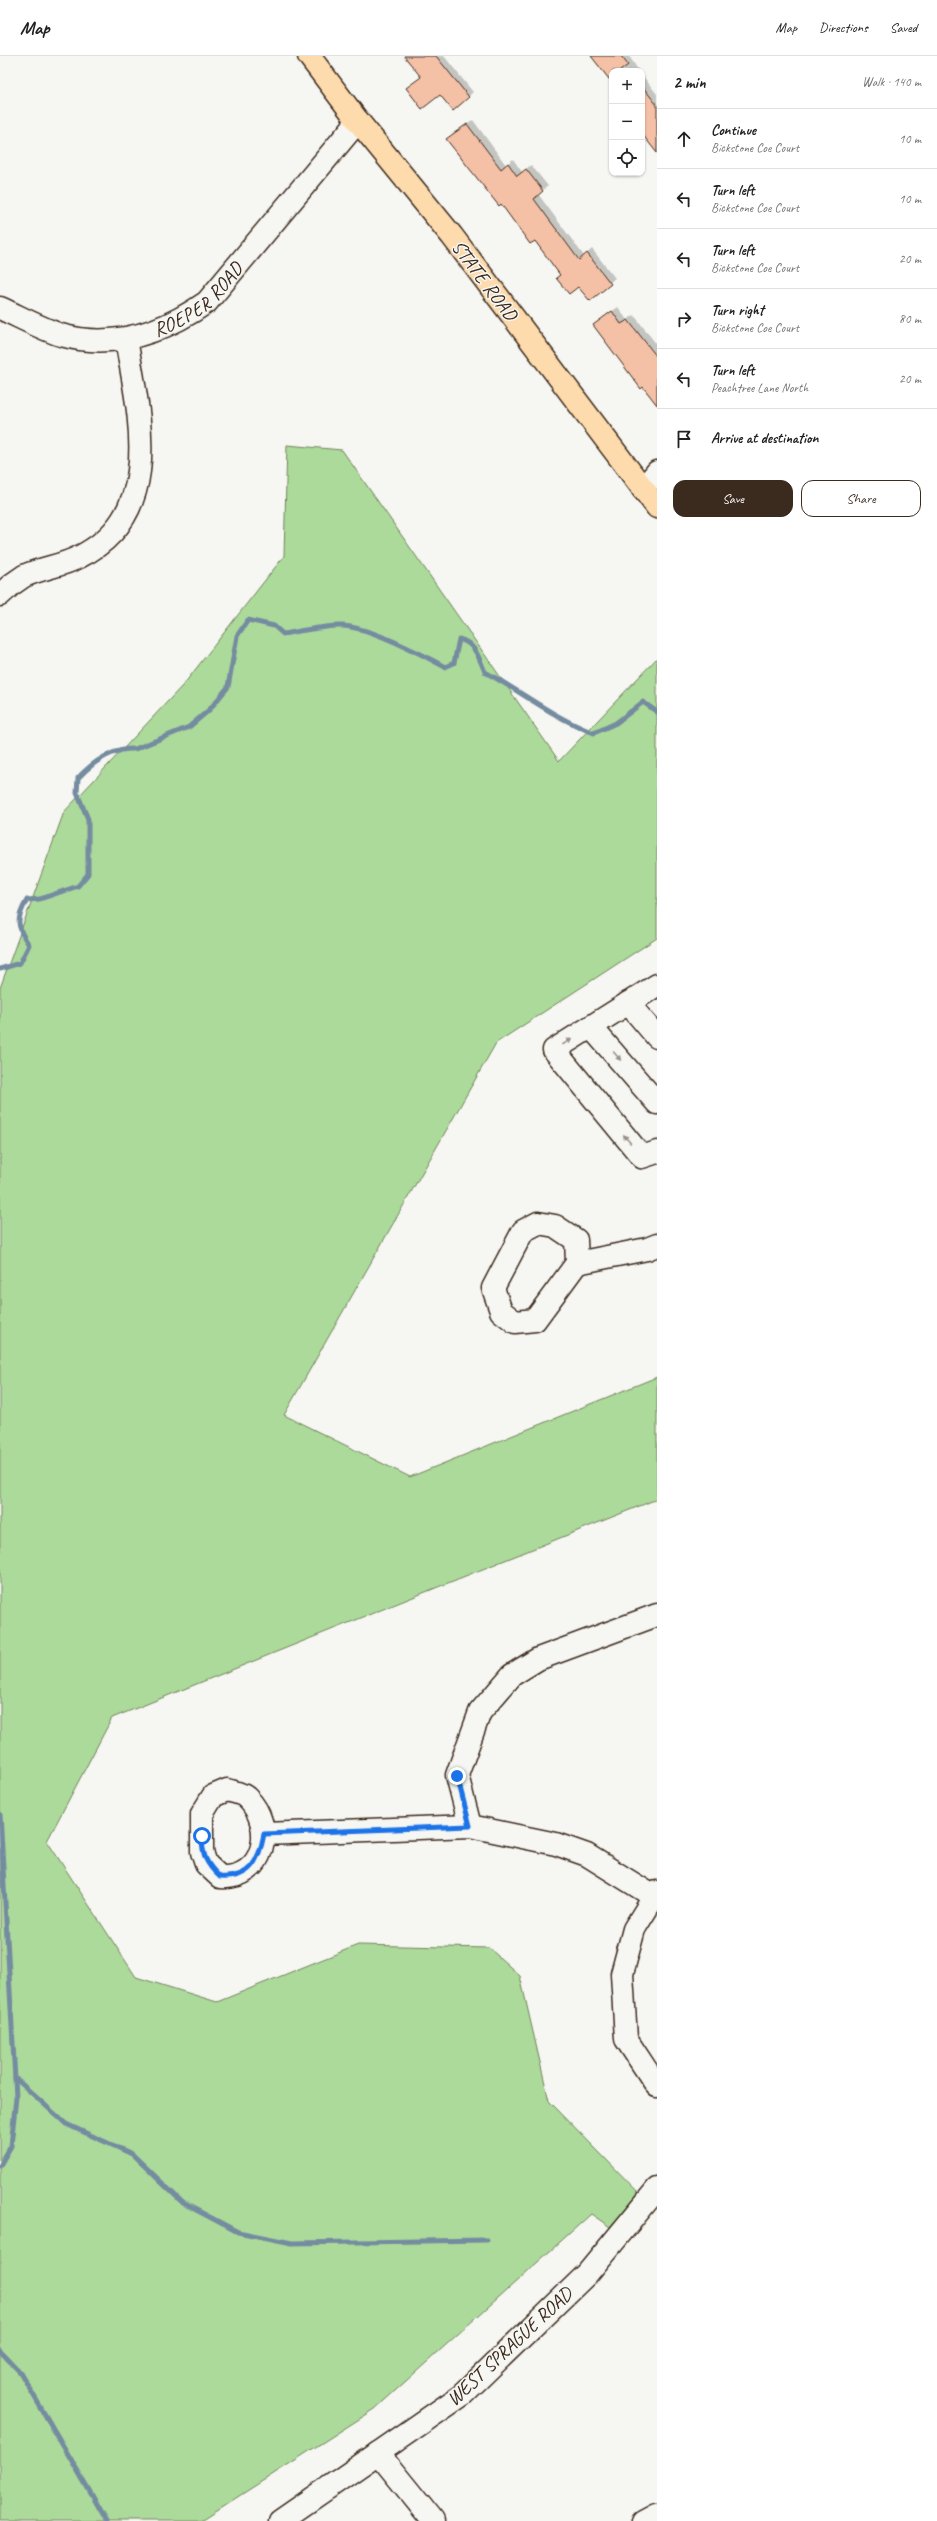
<!DOCTYPE html>
<meta charset="utf-8">
<style>
body{margin:0;font-family:Caveat,sans-serif;background:#f6f6f6;color:#222}
.controls{position:absolute;right:12px;top:12px;display:grid;overflow:hidden;border-radius:8px;box-shadow:0 1px 3px #0004}
.controls button{width:36px;height:36px;display:grid;place-items:center;padding:0;border:0;border-bottom:1px solid #e0e0e0;background:#fff;color:#222;font:20px sans-serif}
.stop{position:absolute;width:12px;height:12px;margin:-9px;border:3px solid #1a73e8;border-radius:50%;background:#fff}
.stop.end{background:#1a73e8;border-color:#fff;box-shadow:0 1px 4px #0008}
.list{margin:0;padding:0;list-style:none}
h2{display:flex;justify-content:space-between;align-items:center;height:52px;margin:0;padding:0 16px;font-size:17px}
h2 small{font-size:13px;font-weight:400;color:#767676}
.list li{display:grid;grid-template-columns:26px 1fr auto;gap:12px;align-items:center;box-sizing:border-box;height:60px;padding:0 16px;border-top:1px solid #e0e0e0}
.list b{display:block;font-size:15px;white-space:nowrap}
.list p{margin:0;font-size:13px;white-space:nowrap;color:#767676}
.list em{font-size:13px;font-style:normal;color:#767676}
.actions{display:flex;gap:8px;padding:12px 16px}
.actions a{flex:1;padding:9px 0;border:1px solid #3b2a1e;border-radius:12px;text-align:center;font-size:14px;color:#3b2a1e}
.actions .main{background:#3b2a1e;color:#fff}
.icon{flex:none;width:22px;height:22px;fill:none;stroke:currentColor;stroke-width:2;stroke-linecap:round;stroke-linejoin:round}
.map{position:relative;flex:none;width:657px;height:2465px;overflow:hidden}
header{display:flex;align-items:center;gap:24px;box-sizing:border-box;height:56px;padding:0 20px;background:#fff;border-bottom:1px solid #e0e0e0}
header strong{font-size:19px}
nav{display:flex;gap:22px;margin-inline-start:auto;font-size:14px}
main{display:flex}
aside{flex:1;background:#fff}
.map>svg:first-child{display:block}
</style>
<header>
<strong>Map</strong>
<nav><a>Map</a><a>Directions</a><a>Saved</a></nav>
</header>
<main>
<div class="map">
<svg width="657" height="2465" viewBox="0 0 657 2465">
<rect width="100%" height="100%" fill="#f6f6f2"/>
<filter id="ink" filterUnits="userSpaceOnUse"><feTurbulence type="fractalNoise" baseFrequency=".025" numOctaves="2"/><feDisplacementMap in="SourceGraphic" scale="8" xChannelSelector="R" yChannelSelector="G"/><feConvolveMatrix kernelMatrix="1 2 1 2 8 2 1 2 1" color-interpolation-filters="sRGB"/></filter>
<g filter="url(#ink)">
<path fill="#abda9a" stroke="#73825c" d="M 287,389 L 342,394 L 559,705 L 657,602 L 657,882 L 496,987 L 284,1359 L 410,1421 L 657,1321 L 657,1443 L 112,1662 L 47,1785 L 136,1921 L 217,1946 L 358,1889 L 489,1892 L 520,1920 L 549,2045 L 640,2138 L 610,2171 L 591,2158 L 375,2353 L 200,2465 L 0,2465 L 0,932 L 64,756 L 184,628 L 284,500 Z"/>
<g fill="#0003">
<path d="M 406,0 L 444,0 L 473,36 L 468,41 L 440,37 L 413,27 L 422,20 Z"/>
<path d="M 591,0 L 629,0 L 639,15 L 612,15 L 612,27 Z"/>
<path d="M 642,19 L 657,38 L 657,95 L 642,75 Z"/>
<path d="M 473,64 L 506,109 L 513,103 L 522,116 L 531,109 L 548,130 L 538,138 L 584,200 L 592,193 L 615,222 L 590,243 L 578,229 L 561,218 L 452,78 Z"/>
<path d="M 618,251 L 627,264 L 634,259 L 657,289 L 657,341 L 600,264 Z"/>
</g>
<g fill="none" stroke-linecap="round" stroke-linejoin="round">
<g stroke="#748ca0" stroke-width="5">
<path d="M 0,913 L 20,907 L 29,889 C 16,870 16,863 27,844 L 40,843 L 78,830 L 88,818 L 88,763 L 77,737 L 78,722 C 93,706 112,692 135,693 L 189,671 L 209,654 L 228,631 L 237,580 L 248,564 L 274,570 L 283,578 C 301,575 322,570 341,570 C 367,570 422,598 445,611 L 454,607 L 459,583 C 475,587 479,602 485,616 C 522,636 554,662 594,677 L 616,667 L 643,646 L 657,656"/>
<path d="M 0,1758 L 16,2041 L 11,2090 L 0,2109"/>
<path d="M 15,2022 L 66,2068 L 132,2098 L 183,2147 L 238,2176 L 292,2187 L 487,2184"/>
<path d="M 0,2295 L 20,2316 L 107,2465"/>
</g>
</g>
<g fill="#f4c0a6" stroke="#3b2a1e">
<path d="M 404,0 L 436,0 L 469,41 L 453,55 L 440,39 L 422,53 L 406,32 L 421,21 Z"/>
<path d="M 591,0 L 621,0 L 628,9 L 620,15 L 612,15 L 612,21 L 609,23 Z"/>
<path d="M 642,30 L 657,49 L 657,97 L 642,78 Z"/>
<path d="M 467,68 L 501,113 L 508,107 L 517,120 L 526,113 L 543,135 L 534,143 L 579,204 L 587,197 L 611,228 L 590,245 L 578,231 L 569,238 L 556,222 L 560,219 L 535,185 L 530,188 L 501,148 L 499,150 L 446,83 Z"/>
<path d="M 612,255 L 621,268 L 628,264 L 657,301 L 657,349 L 643,331 L 641,333 L 593,269 Z"/>
</g>
<g fill="none" stroke-linecap="round" stroke-linejoin="round">
<defs>
<g id="minor">
<path id="s1" d="M 0,252 C 20,261 40,272 61,279 C 114,294 164,276 207,246 L 358,65"/>
<path d="M 643,433 L 657,416"/>
<path d="M 0,539 C 7,532 16,525 24,520 C 41,512 62,510 79,501 C 166,458 139,359 126,283"/>
<path d="M 657,929 L 554,994 L 642,1101 L 657,1096"/>
<path d="M 628,947 L 657,981"/>
<path d="M 591,971 L 657,1047"/>
<path d="M 538,1167 L 555,1170 L 576,1184 L 577,1207 L 535,1264 L 515,1266 L 501,1255 L 493,1232 L 523,1175 Z"/>
<path d="M 577,1207 L 647,1193 L 657,1189"/>
<path d="M 227,1734 C 233,1736 242,1737 247,1742 C 276,1770 265,1824 220,1821 L 206,1808 L 202,1796 L 202,1758 L 213,1740 Z"/>
<path d="M 470,1770 L 457,1719 L 480,1656 L 512,1619 L 538,1603 L 657,1559"/>
<path d="M 264,1778 L 470,1770 L 556,1788 L 587,1799 L 653,1840"/>
<path d="M 657,1836 L 634,1873 L 622,1918 L 626,1983 L 657,2030"/>
<path d="M 378,2397 L 433,2465"/>
<path d="M 280,2465 L 462,2339 L 587,2218 L 657,2133"/>
<path d="M 644,2465 L 657,2458"/>
</g>
<path id="major" d="M 309,0 L 358,65 L 452,180 L 657,451"/>
</defs>
<use href="#minor" stroke="#3b2a1e" stroke-width="25"/>
<use href="#major" stroke="#3b2a1e" stroke-width="25"/>
<use href="#minor" stroke="#f6f6f2" stroke-width="22"/>
<use href="#major" stroke="#fedbac" stroke-width="22"/>
</g>
<defs><path id="oneway-solid" d="M-6-.8H1V-3.2L6.5 0L1 3.2V.8H-6Z"/></defs>
<g fill="#989088">
<use href="#oneway-solid" transform="translate(567 986) rotate(-32)"/>
<use href="#oneway-solid" transform="translate(617 1000) rotate(49)"/>
<use href="#oneway-solid" transform="translate(627 1083) rotate(-130)"/>
</g>
</g>
<g fill="none" stroke-linecap="round" stroke-linejoin="round" filter="url(#ink)">
<path stroke="#1a73e8" stroke-width="5" d="M 202,1780 C 202,1799 206,1808 220,1821 C 250,1823 259,1805 264,1778 L 470,1770 L 457,1720"/>
</g>
<g text-anchor="middle" stroke-width="3" stroke-linejoin="round" paint-order="stroke">
<g font-size="20" fill="#3b2a1e" stroke="#f6f6f2">
<text transform="translate(485 224) rotate(53)" y="7">STATE ROAD</text>
<text dy="7" stroke="none"><textPath href="#s1" startOffset="216">ROEPER ROAD</textPath></text>
<text transform="translate(509 2290) rotate(-43)" y="7">WEST SPRAGUE ROAD</text>
</g>
</g>
</svg>
<div class="controls">
<button>+</button>
<button>−</button>
<button><svg class="icon" aria-label="locate" viewBox="0 0 24 24"><circle cx="12" cy="12" r="6"/><path d="M12 2v4M12 18v4M2 12h4M18 12h4"/></svg></button>
</div>
<div class="stop" style="left:202px;top:1780px"></div>
<div class="stop end" style="left:457px;top:1720px"></div>
</div>
<aside>
<h2>2 min<small>Walk · 140 m</small></h2>
<ul class="list">
<li><svg class="icon" aria-label="ahead" viewBox="0 0 24 24"><path d="M12 20V5M6 11l6-6 6 6"/></svg><div><b>Continue</b><p>Bickstone Coe Court</p></div><em>10 m</em></li>
<li><svg class="icon" aria-label="left" viewBox="0 0 24 24"><path d="M17 20v-9H6M10 6l-5 5 5 5"/></svg><div><b>Turn left</b><p>Bickstone Coe Court</p></div><em>10 m</em></li>
<li><svg class="icon" aria-label="left" viewBox="0 0 24 24"><path d="M17 20v-9H6M10 6l-5 5 5 5"/></svg><div><b>Turn left</b><p>Bickstone Coe Court</p></div><em>20 m</em></li>
<li><svg class="icon" aria-label="right" viewBox="0 0 24 24"><path d="M7 20v-9h11M14 6l5 5-5 5"/></svg><div><b>Turn right</b><p>Bickstone Coe Court</p></div><em>80 m</em></li>
<li><svg class="icon" aria-label="left" viewBox="0 0 24 24"><path d="M17 20v-9H6M10 6l-5 5 5 5"/></svg><div><b>Turn left</b><p>Peachtree Lane North</p></div><em>20 m</em></li>
<li><svg class="icon" aria-label="arrive" viewBox="0 0 24 24"><path d="M6 21V4h12l-3 4 3 4H6"/></svg><div><b>Arrive at destination</b></div></li>
</ul>
<div class="actions"><a class="main">Save</a><a>Share</a></div>
</aside>
</main>
